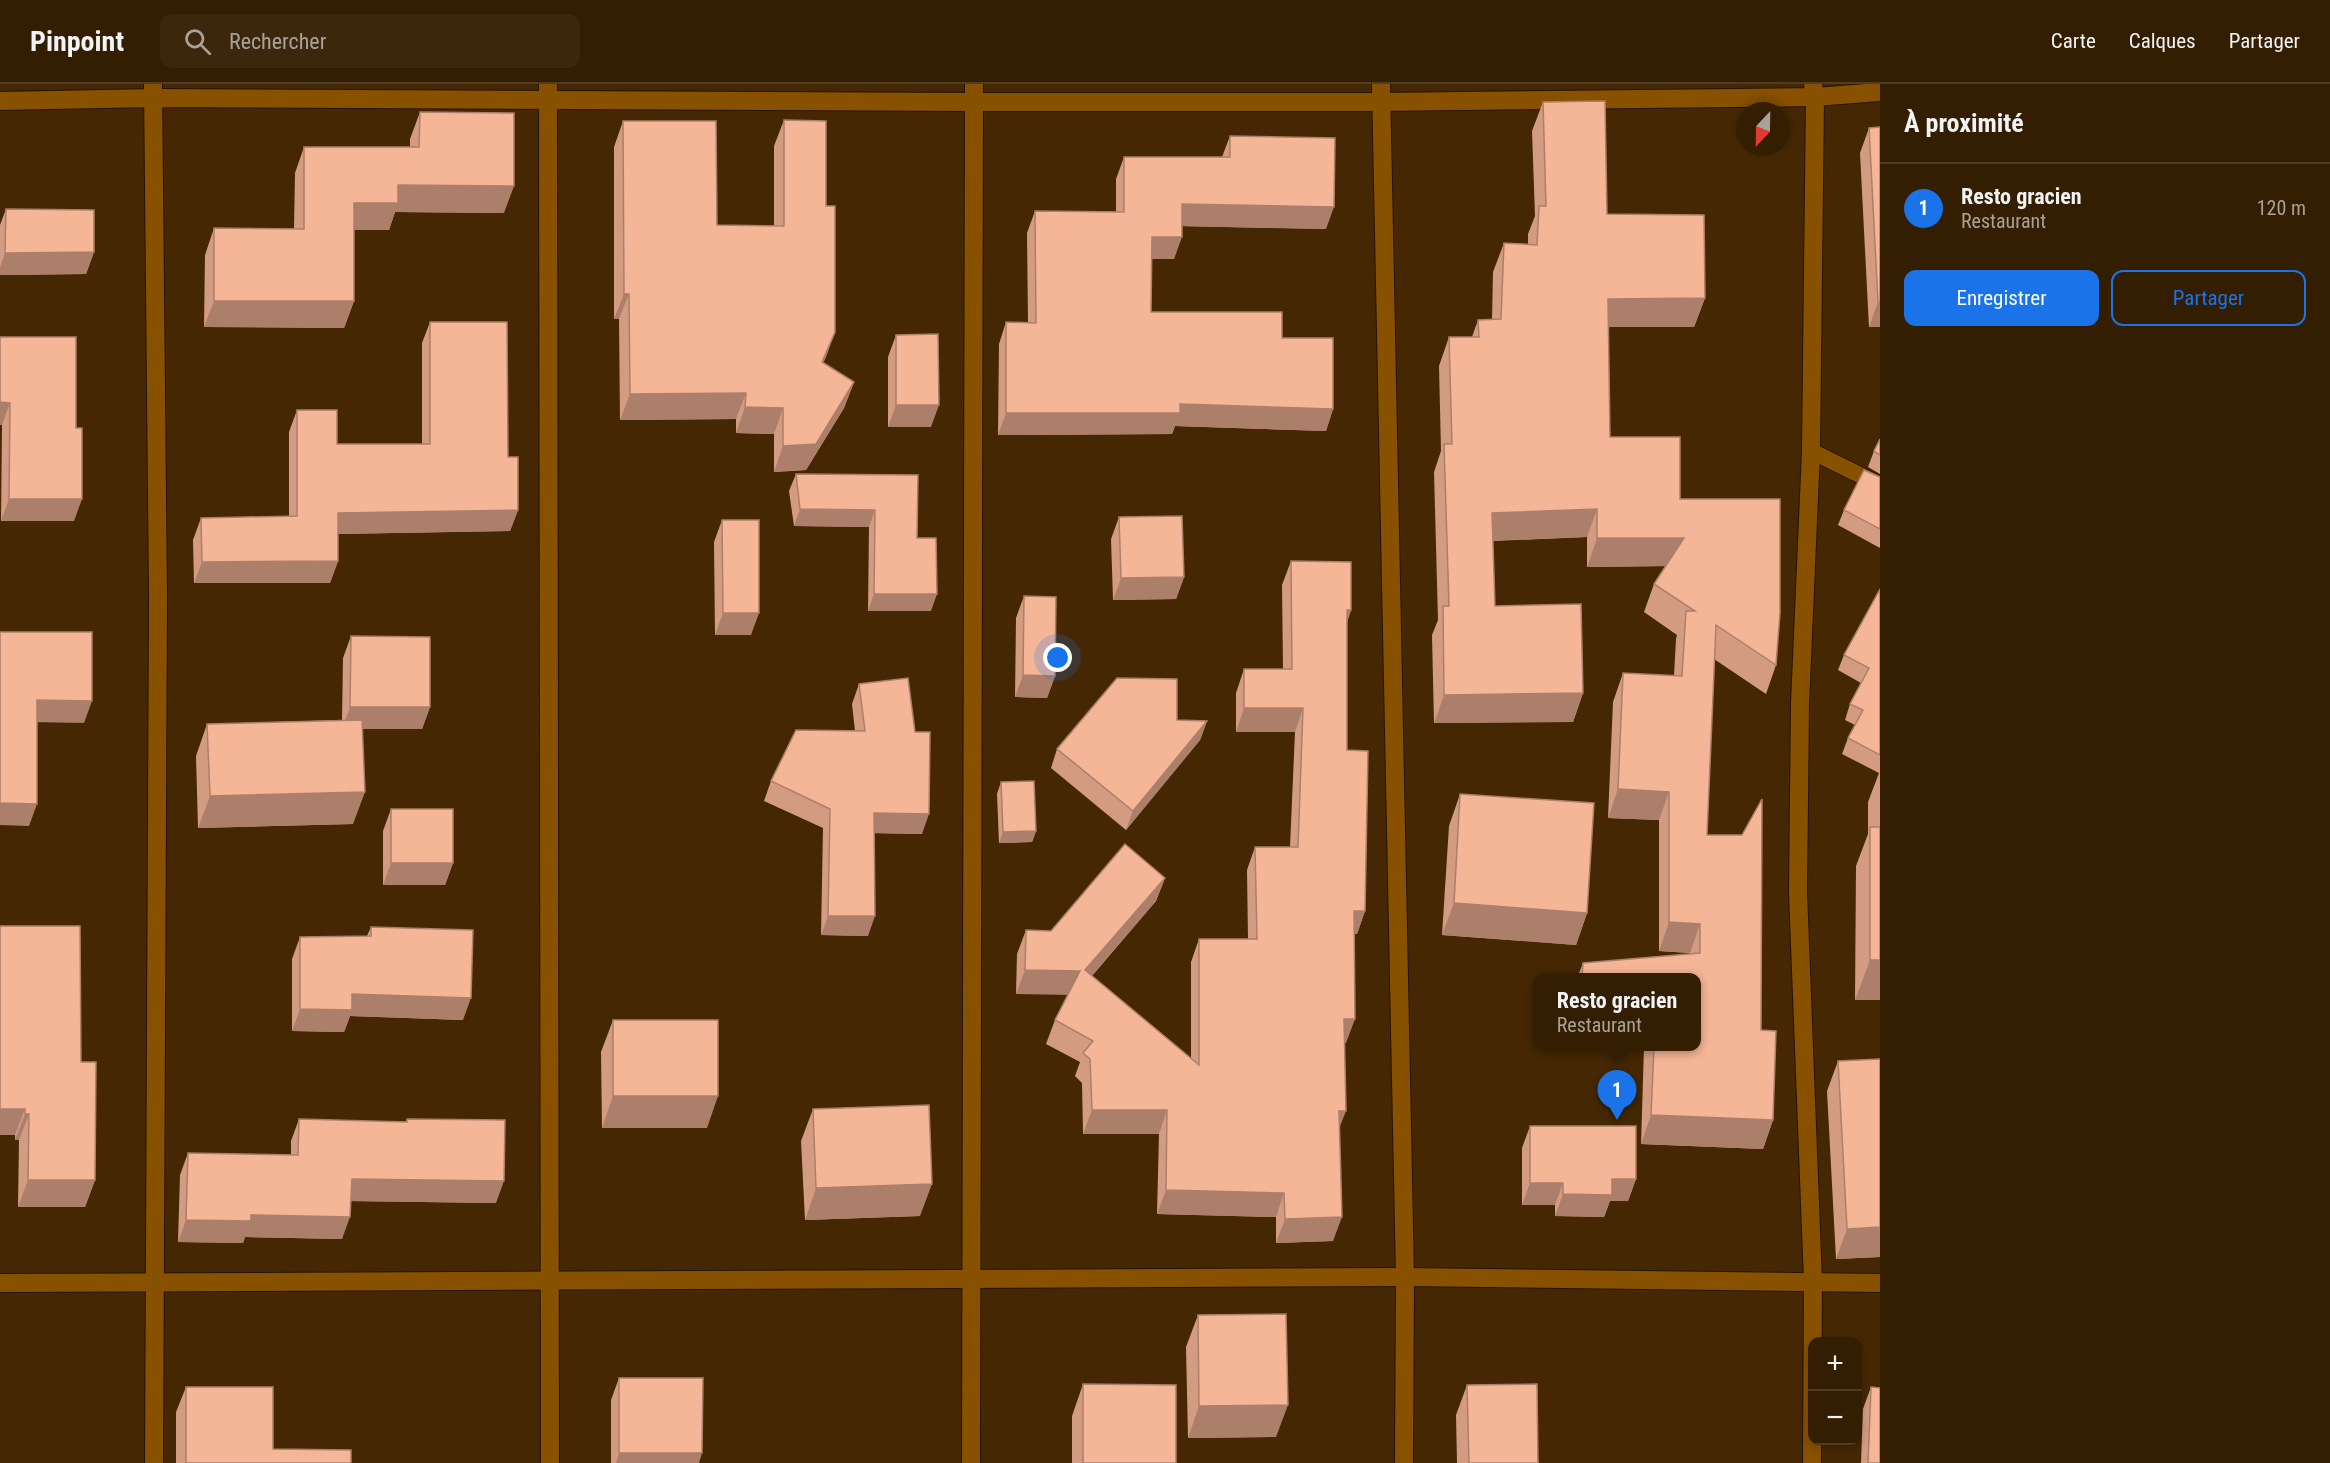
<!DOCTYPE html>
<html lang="fr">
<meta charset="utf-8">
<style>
body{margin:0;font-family:"Roboto Condensed",sans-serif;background:#3c270c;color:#f1f3f6}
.controls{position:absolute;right:18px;bottom:18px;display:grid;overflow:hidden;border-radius:12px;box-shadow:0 3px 9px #0003}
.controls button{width:54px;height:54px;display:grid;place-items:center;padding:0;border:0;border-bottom:2px solid #4e3c24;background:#341e02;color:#f1f3f6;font:30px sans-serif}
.compass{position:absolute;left:1736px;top:18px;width:54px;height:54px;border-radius:50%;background:#341e02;box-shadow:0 3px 9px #0003;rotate:202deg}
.you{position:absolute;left:1058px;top:574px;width:21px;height:21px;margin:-15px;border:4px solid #fff;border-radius:50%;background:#1a73e8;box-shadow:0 0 0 9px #1a73e833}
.badge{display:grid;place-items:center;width:39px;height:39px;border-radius:50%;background:#1a73e8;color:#fff;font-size:20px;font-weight:700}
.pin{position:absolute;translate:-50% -50px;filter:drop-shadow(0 2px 3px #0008)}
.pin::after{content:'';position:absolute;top:32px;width:21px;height:18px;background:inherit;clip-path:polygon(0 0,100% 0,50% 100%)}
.popup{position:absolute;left:1533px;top:889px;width:168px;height:78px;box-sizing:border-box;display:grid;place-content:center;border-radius:12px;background:#341e02;filter:drop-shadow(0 2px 4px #0005);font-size:20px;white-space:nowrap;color:#a9a299}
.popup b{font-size:22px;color:#f1f3f6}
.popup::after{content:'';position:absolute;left:50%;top:100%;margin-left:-12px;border:12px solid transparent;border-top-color:#341e02}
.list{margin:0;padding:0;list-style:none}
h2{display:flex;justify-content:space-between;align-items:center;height:78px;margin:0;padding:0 24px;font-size:26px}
h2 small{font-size:20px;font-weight:400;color:#a9a299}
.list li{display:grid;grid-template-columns:39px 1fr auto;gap:18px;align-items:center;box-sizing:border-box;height:90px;padding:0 24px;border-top:2px solid #4e3c24}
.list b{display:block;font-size:22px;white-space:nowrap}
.list p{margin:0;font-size:20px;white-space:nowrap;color:#a9a299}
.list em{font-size:20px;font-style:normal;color:#a9a299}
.actions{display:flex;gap:12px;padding:18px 24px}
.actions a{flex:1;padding:14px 0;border:2px solid #1a73e8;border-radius:12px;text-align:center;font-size:21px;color:#1a73e8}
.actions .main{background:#1a73e8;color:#fff}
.icon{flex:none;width:33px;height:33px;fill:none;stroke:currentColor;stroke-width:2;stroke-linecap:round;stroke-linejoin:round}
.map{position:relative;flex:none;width:1880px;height:1379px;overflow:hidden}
header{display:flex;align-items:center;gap:36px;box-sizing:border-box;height:84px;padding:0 30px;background:#341e02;border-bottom:2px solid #4e3c24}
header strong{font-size:28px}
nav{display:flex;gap:33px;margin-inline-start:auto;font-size:21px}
.search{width:420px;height:54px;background:#3c270c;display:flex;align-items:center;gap:15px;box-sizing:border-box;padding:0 21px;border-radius:12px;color:#a9a299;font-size:22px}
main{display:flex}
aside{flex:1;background:#341e02}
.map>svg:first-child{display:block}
</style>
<header>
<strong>Pinpoint</strong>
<div class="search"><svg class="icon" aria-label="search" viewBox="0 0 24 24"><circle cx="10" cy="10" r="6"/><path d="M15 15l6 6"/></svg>Rechercher</div>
<nav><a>Carte</a><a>Calques</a><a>Partager</a></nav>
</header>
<main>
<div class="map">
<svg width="1880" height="1379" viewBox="0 0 1880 1379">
<rect width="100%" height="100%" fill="#452803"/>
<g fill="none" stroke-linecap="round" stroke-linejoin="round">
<defs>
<path id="service" d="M 1811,367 L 1880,401"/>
<g id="minor">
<path d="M 153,0 L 158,513 L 154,1379"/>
<path d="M 548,0 L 550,1379"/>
<path d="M 1381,0 L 1405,1193 L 1404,1379"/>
<path d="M 0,17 L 154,14 L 974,18 L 1380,18 L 1815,13 L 1880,8"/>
<path d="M 0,1199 L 1405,1193 L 1880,1199"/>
<path d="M 971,1379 L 974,0"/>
<path d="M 1812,1379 L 1813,1198 L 1798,808 L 1800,620 L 1811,367 L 1815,13 L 1813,0"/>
</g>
</defs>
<use href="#service" stroke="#251301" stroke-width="18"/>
<use href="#minor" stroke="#251301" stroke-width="20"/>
<use href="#service" stroke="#885100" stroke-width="16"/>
<use href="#minor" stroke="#885100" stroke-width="18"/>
</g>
<g fill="#d39c82">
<path d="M 1543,18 L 1607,130 L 1705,214 L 1694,243 L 1608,243 L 1610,353 L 1680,415 L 1776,581 L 1766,610 L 1714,575 L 1707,751 L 1761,946 L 1773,1036 L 1763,1065 L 1641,1060 L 1644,963 L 1696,963 L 1696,894 L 1577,894 L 1583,879 L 1690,870 L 1690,869 L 1659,867 L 1659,736 L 1608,734 L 1613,618 L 1623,589 L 1674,592 L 1676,555 L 1677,551 L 1644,528 L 1654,500 L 1665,482 L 1587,483 L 1587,453 L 1493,457 L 1495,522 L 1583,609 L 1573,638 L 1434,639 L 1432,551 L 1438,536 L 1434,388 L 1441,367 L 1439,282 L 1449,253 L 1472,253 L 1478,236 L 1492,235 L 1493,188 L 1504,159 L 1528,160 L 1528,150 L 1535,132 L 1532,47 Z"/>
<path d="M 420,28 L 504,129 L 395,128 L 389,146 L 354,146 L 354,217 L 344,244 L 204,243 L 205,171 L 214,144 L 294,145 L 295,89 L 304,63 L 410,63 L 410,55 Z"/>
<path d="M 784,36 L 826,122 L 835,248 L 823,279 L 854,298 L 844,324 L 806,386 L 774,388 L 774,350 L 736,349 L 736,335 L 620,336 L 619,235 L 614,235 L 614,63 L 623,37 L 717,141 L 774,142 L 774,62 Z"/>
<path d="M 1869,44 L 1880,243 L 1869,243 L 1860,69 Z"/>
<path d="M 1230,52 L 1326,145 L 1182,142 L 1174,175 L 1152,175 L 1151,228 L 1282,254 L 1333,325 L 1326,347 L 1175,342 L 1172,350 L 998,351 L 999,260 L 1006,238 L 1028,239 L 1027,149 L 1035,127 L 1116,128 L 1116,95 L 1124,73 L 1222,73 Z"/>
<path d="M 6,125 L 94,168 L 86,190 L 0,191 L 0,141 Z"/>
<path d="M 430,238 L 508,373 L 518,426 L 510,447 L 338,450 L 338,477 L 330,499 L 194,499 L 193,456 L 201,434 L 289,432 L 289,348 L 297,326 L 337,360 L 422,360 L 422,259 Z"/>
<path d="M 896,251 L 931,343 L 888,343 L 888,273 Z"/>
<path d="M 0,253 L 76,344 L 74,437 L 1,437 L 2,341 Z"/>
<path d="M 1880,355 L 1880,390 L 1868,383 L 1874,367 Z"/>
<path d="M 796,390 L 918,391 L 917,454 L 931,527 L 868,527 L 869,443 L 794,442 L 789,407 Z"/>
<path d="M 1880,393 L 1880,464 L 1838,441 L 1844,426 Z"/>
<path d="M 1119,433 L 1184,493 L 1176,515 L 1113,516 L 1111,455 Z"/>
<path d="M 722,436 L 751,551 L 715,551 L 714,458 Z"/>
<path d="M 1291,477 L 1351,526 L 1347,538 L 1347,666 L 1365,827 L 1357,850 L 1354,850 L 1346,959 L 1344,959 L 1333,1157 L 1276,1159 L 1276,1133 L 1157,1130 L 1159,1050 L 1083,1050 L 1082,999 L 1075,992 L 1080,978 L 1046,960 L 1055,936 L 1068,910 L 1016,910 L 1017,870 L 1026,846 L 1051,847 L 1165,794 L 1156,817 L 1092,892 L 1191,974 L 1191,878 L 1199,855 L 1248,855 L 1247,786 L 1255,763 L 1290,763 L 1295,648 L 1236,648 L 1236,609 L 1244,585 L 1283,585 L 1282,501 Z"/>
<path d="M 1880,505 L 1880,916 L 1855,916 L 1856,782 L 1868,750 L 1868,718 L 1879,689 L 1842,670 L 1848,654 L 1855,641 L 1845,636 L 1850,620 L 1861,599 L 1838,586 L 1844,571 Z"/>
<path d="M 1024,512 L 1055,592 L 1047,614 L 1015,613 L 1016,534 Z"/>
<path d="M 351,552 L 430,623 L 422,645 L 363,645 L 353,740 L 198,744 L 196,672 L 207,640 L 342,636 L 343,574 Z"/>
<path d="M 859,600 L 922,750 L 874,749 L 868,852 L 821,851 L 823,744 L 764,717 L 771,697 L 855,647 L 852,620 Z"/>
<path d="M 1177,636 L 1207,637 L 1200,656 L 1126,746 L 1051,684 L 1057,665 Z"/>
<path d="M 1001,698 L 1036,747 L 1032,758 L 999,759 L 997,710 Z"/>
<path d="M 1460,710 L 1587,829 L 1576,861 L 1442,851 L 1449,742 Z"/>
<path d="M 391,725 L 453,779 L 445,801 L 383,801 L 383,747 Z"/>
<path d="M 0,842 L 81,978 L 95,1096 L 85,1123 L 18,1123 L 19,1056 L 15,1056 L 15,1051 L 0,1051 Z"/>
<path d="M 371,843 L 463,936 L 350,932 L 344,948 L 292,947 L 292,875 L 300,853 L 367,852 Z"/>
<path d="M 613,936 L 707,1044 L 602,1044 L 601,968 Z"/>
<path d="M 1880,975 L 1880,1173 L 1836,1175 L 1827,1007 L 1838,977 Z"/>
<path d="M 813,1025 L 920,1132 L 805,1136 L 801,1057 Z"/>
<path d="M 299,1035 L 406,1038 L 407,1035 L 496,1119 L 351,1117 L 342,1155 L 245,1153 L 243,1159 L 178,1158 L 180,1091 L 188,1069 L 291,1071 L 291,1057 Z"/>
<path d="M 1530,1042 L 1636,1095 L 1628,1117 L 1610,1117 L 1604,1133 L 1555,1132 L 1555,1121 L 1522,1121 L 1522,1064 Z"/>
<path d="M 1198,1231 L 1276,1353 L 1188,1354 L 1186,1263 Z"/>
<path d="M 619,1294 L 699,1379 L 611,1379 L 611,1316 Z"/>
<path d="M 1083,1300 L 1176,1379 L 1072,1379 L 1072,1332 Z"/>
<path d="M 1467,1301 L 1538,1379 L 1457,1379 L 1456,1331 Z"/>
<path d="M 186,1303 L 273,1365 L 351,1379 L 176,1379 L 176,1328 Z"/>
<path d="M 1871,1303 L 1880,1379 L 1861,1379 L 1863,1325 Z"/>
</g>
<g fill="#ac7f6a">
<path d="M 398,101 L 514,102 L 504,129 L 395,128 L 389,146 L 344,146 L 354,119 Z"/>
<path d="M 1182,120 L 1334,123 L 1326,145 L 1174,142 Z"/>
<path d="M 1152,153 L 1182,153 L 1174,175 L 1144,175 Z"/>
<path d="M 94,168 L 86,190 L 0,191 L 0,183 L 5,169 Z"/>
<path d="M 624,210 L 629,210 L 619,235 L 614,235 Z"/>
<path d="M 1705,214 L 1694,243 L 1597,243 L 1608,215 Z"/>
<path d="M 214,217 L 354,217 L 344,244 L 204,243 Z"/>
<path d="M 1878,218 L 1880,218 L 1880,243 L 1869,243 Z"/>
<path d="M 835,248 L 826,273 L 812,304 L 822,278 Z"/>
<path d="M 854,298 L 844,324 L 806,386 L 774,388 L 783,362 Z"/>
<path d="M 746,309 L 736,335 L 620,336 L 630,310 Z"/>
<path d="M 0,318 L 10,319 L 2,341 L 0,341 Z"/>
<path d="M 1180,320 L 1333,325 L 1326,347 L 1175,342 L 1172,350 L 998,351 L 1006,329 Z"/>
<path d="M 896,321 L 939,321 L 931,343 L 888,343 Z"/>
<path d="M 745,323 L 783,324 L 774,350 L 736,349 Z"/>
<path d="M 9,415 L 82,415 L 74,437 L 1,437 Z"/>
<path d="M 800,425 L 875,426 L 869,443 L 794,442 Z"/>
<path d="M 1597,425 L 1587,453 L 1482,457 L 1492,429 Z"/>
<path d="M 518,426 L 510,447 L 330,450 L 338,429 Z"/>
<path d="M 1597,454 L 1684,454 L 1673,482 L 1587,483 Z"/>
<path d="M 338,477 L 330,499 L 194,499 L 202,478 Z"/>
<path d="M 1184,493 L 1176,515 L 1113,516 L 1121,494 Z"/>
<path d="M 874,510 L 937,510 L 931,527 L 868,527 Z"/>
<path d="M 1347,526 L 1351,526 L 1343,550 Z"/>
<path d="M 723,529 L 759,529 L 751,551 L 715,551 Z"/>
<path d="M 1023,591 L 1055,592 L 1047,614 L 1015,613 Z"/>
<path d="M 1583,609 L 1573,638 L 1434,639 L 1444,611 Z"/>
<path d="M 37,616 L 92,617 L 84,639 L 29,638 Z"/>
<path d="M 350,623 L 430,623 L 422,645 L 342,645 Z"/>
<path d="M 1244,624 L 1303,624 L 1295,648 L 1236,648 Z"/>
<path d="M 1207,637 L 1200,656 L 1126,746 L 1133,727 Z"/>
<path d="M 1618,705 L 1669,708 L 1659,736 L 1608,734 Z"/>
<path d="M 365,708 L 353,740 L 198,744 L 210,712 Z"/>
<path d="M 0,719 L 37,720 L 29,742 L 0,741 Z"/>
<path d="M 874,729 L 929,730 L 922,750 L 867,749 Z"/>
<path d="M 1036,747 L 1032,758 L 999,759 L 1003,748 Z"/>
<path d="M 391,779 L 453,779 L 445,801 L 383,801 Z"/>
<path d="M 1165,794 L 1156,817 L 1076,910 L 1085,886 Z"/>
<path d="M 1454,819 L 1587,829 L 1576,861 L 1442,851 Z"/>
<path d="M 1354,827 L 1365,827 L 1357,850 L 1346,850 Z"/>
<path d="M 828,832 L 875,832 L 868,852 L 821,851 Z"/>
<path d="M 1669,838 L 1700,840 L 1690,869 L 1659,867 Z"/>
<path d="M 1870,876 L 1880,876 L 1880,916 L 1855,916 Z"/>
<path d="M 1025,886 L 1080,887 L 1072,911 L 1016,910 Z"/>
<path d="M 352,910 L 471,914 L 463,936 L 350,932 L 344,948 L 292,947 L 300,925 Z"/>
<path d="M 1344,935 L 1355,935 L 1346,959 L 1335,958 Z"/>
<path d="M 613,1012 L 718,1012 L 707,1044 L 602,1044 Z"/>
<path d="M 0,1025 L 25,1025 L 15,1051 L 0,1051 Z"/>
<path d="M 1092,1026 L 1167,1026 L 1159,1050 L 1083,1050 Z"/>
<path d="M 1339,1027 L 1346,1027 L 1337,1050 Z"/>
<path d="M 25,1030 L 29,1030 L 19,1056 L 15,1056 Z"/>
<path d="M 1651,1031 L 1773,1036 L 1763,1065 L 1641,1060 Z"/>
<path d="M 352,1095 L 504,1097 L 496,1119 L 344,1117 Z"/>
<path d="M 1612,1095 L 1636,1095 L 1628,1117 L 1610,1117 L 1604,1133 L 1555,1132 L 1563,1110 Z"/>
<path d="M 28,1096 L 95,1096 L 85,1123 L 18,1123 Z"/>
<path d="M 1530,1099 L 1563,1099 L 1555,1121 L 1522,1121 Z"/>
<path d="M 932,1100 L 920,1132 L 805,1136 L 816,1104 Z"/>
<path d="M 1166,1106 L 1284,1109 L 1276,1133 L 1157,1130 Z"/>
<path d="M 251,1131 L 350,1133 L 342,1155 L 245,1153 L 243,1159 L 178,1158 L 186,1136 Z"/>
<path d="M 1342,1133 L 1333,1157 L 1276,1159 L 1285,1135 Z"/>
<path d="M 1880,1143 L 1880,1173 L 1836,1175 L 1847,1145 Z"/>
<path d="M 1288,1321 L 1276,1353 L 1188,1354 L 1199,1322 Z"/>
<path d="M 619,1369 L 702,1369 L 699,1379 L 616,1379 Z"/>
</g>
<g fill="#f5b597" stroke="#ac7f6a" stroke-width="1.5">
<path d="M 1605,17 L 1607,130 L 1704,131 L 1705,214 L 1608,215 L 1610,353 L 1680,353 L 1680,415 L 1780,415 L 1780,529 L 1776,581 L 1716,541 L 1707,751 L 1742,751 L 1762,715 L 1761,946 L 1776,947 L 1773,1036 L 1651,1031 L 1654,963 L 1696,963 L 1696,894 L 1582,894 L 1583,879 L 1700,869 L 1700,840 L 1669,838 L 1669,708 L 1618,705 L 1623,589 L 1682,592 L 1686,527 L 1695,527 L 1654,500 L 1684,454 L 1597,454 L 1597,425 L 1492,429 L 1495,522 L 1581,520 L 1583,609 L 1444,611 L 1443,522 L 1449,522 L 1444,360 L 1452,360 L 1449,253 L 1479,253 L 1478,236 L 1501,235 L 1504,159 L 1537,161 L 1539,122 L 1546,122 L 1543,18 Z"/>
<path d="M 420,28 L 514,29 L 514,102 L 398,101 L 398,119 L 354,119 L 354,217 L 214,217 L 214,144 L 304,145 L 304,63 L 419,63 Z"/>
<path d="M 784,36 L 826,37 L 826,122 L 835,122 L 835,248 L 822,278 L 854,298 L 816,360 L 783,362 L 783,324 L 745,323 L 746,309 L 630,310 L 629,210 L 624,210 L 623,37 L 716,37 L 717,141 L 784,142 Z"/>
<path d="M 1880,43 L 1880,218 L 1878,218 L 1869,44 Z"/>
<path d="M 1230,52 L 1335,54 L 1334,123 L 1182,120 L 1182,153 L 1152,153 L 1151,228 L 1282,228 L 1282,254 L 1333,254 L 1333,325 L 1180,320 L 1180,329 L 1006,329 L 1006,238 L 1036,239 L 1035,127 L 1124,128 L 1124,73 L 1230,73 Z"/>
<path d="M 6,125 L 94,126 L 94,168 L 5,169 Z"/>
<path d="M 430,238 L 507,238 L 508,373 L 518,373 L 518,426 L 338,429 L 338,477 L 202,478 L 201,434 L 297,432 L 297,326 L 337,326 L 337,360 L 430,360 Z"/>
<path d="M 938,250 L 939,321 L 896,321 L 896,251 Z"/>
<path d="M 0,253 L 76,253 L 76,344 L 82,344 L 82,415 L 9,415 L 10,319 L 0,318 Z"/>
<path d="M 1880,355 L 1880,371 L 1874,367 Z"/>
<path d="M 1864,386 L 1880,393 L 1880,445 L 1844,426 Z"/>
<path d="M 796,390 L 918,391 L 917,454 L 936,454 L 937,510 L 874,510 L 875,426 L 800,425 Z"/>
<path d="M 1182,432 L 1184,493 L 1121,494 L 1119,433 Z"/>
<path d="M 722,436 L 759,436 L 759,529 L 723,529 Z"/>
<path d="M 1291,477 L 1351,478 L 1351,526 L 1347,526 L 1347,666 L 1368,667 L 1365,827 L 1354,827 L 1355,935 L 1344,935 L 1346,1027 L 1339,1027 L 1342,1133 L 1285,1135 L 1284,1109 L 1166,1106 L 1167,1026 L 1092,1026 L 1090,975 L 1083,969 L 1093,957 L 1055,936 L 1080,887 L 1025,886 L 1026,846 L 1051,847 L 1125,760 L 1165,794 L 1085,886 L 1199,981 L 1199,855 L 1257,855 L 1255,763 L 1298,763 L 1303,624 L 1244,624 L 1244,585 L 1292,585 Z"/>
<path d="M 1880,505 L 1880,671 L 1848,654 L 1863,626 L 1850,620 L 1869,584 L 1844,571 Z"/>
<path d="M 1024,512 L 1056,513 L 1055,592 L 1023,591 Z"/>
<path d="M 0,548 L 92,548 L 92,617 L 37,616 L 37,720 L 0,719 Z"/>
<path d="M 351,552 L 430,553 L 430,623 L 350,623 Z"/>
<path d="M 908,594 L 915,648 L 930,648 L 929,730 L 874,729 L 875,832 L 828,832 L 830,725 L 771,697 L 796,646 L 865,647 L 859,600 Z"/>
<path d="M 1117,594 L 1177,595 L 1177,636 L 1207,637 L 1133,727 L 1057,665 Z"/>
<path d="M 362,636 L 365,708 L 210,712 L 207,640 Z"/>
<path d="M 1034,697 L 1036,747 L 1003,748 L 1001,698 Z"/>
<path d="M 1460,710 L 1594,719 L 1587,829 L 1454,819 Z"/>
<rect x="391" y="725" width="62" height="54"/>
<rect x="1870" y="743" width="10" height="133"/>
<path d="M 0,842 L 80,842 L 81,978 L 96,978 L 95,1096 L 28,1096 L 29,1030 L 25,1030 L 25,1025 L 0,1025 Z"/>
<path d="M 371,843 L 473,846 L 471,914 L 352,910 L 352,926 L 300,925 L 300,853 L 371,852 Z"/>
<rect x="613" y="936" width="105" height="76"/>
<path d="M 1880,975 L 1880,1143 L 1847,1145 L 1838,977 Z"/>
<path d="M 929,1021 L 932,1100 L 816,1104 L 813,1025 Z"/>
<path d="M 299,1035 L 407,1038 L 407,1035 L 505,1036 L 504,1097 L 352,1095 L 350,1133 L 251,1131 L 251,1137 L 186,1136 L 188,1069 L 298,1071 Z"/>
<path d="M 1530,1042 L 1636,1042 L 1636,1095 L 1612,1095 L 1612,1111 L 1563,1110 L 1563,1099 L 1530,1099 Z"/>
<path d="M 1286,1230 L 1288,1321 L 1199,1322 L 1198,1231 Z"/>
<path d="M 619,1294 L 703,1294 L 702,1369 L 619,1369 Z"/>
<path d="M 1083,1300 L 1176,1301 L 1176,1379 L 1083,1379 Z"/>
<path d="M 1537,1300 L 1538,1379 L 1469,1379 L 1467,1301 Z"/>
<path d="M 186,1303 L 273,1303 L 273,1365 L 351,1366 L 351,1379 L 186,1379 Z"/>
<path d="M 1871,1303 L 1880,1304 L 1880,1379 L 1868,1379 Z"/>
</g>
</svg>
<div class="controls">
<button>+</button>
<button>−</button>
</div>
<svg class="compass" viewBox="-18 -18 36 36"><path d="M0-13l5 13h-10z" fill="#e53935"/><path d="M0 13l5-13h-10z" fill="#a9a299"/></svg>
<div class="you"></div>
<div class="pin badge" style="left:1617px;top:1036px">1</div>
<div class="popup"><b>Resto gracien</b>Restaurant</div>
</div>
<aside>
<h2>À proximité<small></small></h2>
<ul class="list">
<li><span class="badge">1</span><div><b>Resto gracien</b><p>Restaurant</p></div><em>120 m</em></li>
</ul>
<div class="actions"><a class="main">Enregistrer</a><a>Partager</a></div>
</aside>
</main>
